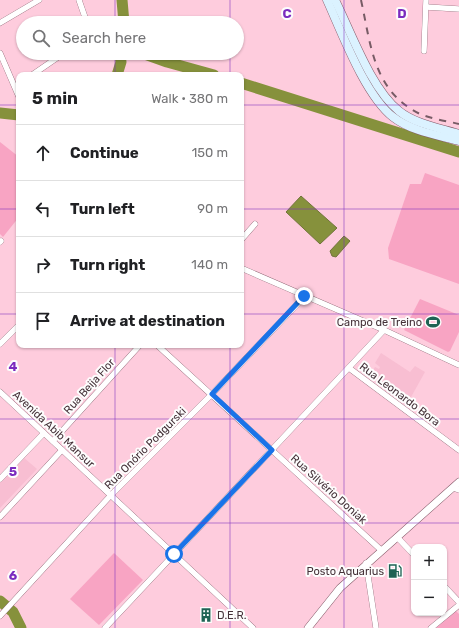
<!DOCTYPE html>
<meta charset="utf-8">
<style>
body{margin:0;font-family:Rubik,sans-serif;background:#f6f6f6;color:#202124}
.controls{position:absolute;right:12px;bottom:12px;display:grid;overflow:hidden;border-radius:8px;box-shadow:0 1px 3px #0004}
.controls button{width:36px;height:36px;display:grid;place-items:center;padding:0;border:0;border-bottom:1px solid #e0e0e0;background:#fff;color:#202124;font:20px sans-serif}
.stop{position:absolute;width:12px;height:12px;margin:-9px;border:3px solid #1a73e8;border-radius:50%;background:#fff}
.stop.end{background:#1a73e8;border-color:#fff;box-shadow:0 1px 4px #0008}
.list{margin:0;padding:0;list-style:none}
h2{display:flex;justify-content:space-between;align-items:center;height:52px;margin:0;padding:0 16px;font-size:17px}
h2 small{font-size:13px;font-weight:400;color:#757577}
.list li{display:grid;grid-template-columns:26px 1fr auto;gap:12px;align-items:center;box-sizing:border-box;height:56px;padding:0 16px;border-top:1px solid #e0e0e0}
.list b{display:block;font-size:15px;white-space:nowrap}
.list em{font-size:13px;font-style:normal;color:#757577}
.icon{flex:none;width:22px;height:22px;fill:none;stroke:currentColor;stroke-width:2;stroke-linecap:round;stroke-linejoin:round}
.map{position:relative;flex:none;width:459px;height:628px;overflow:hidden}
.search{position:absolute;background:#fff;box-shadow:0 1px 3px #0004;left:16px;top:16px;width:228px;height:44px;display:flex;align-items:center;gap:10px;box-sizing:border-box;padding:0 14px;border-radius:22px;color:#757577;font-size:15px}
.panel{position:absolute;background:#fff;box-shadow:0 1px 3px #0004;left:16px;top:72px;width:228px;height:276px;border-radius:8px}
.map>svg:first-child{display:block}
</style>
<div class="map">
<svg width="459" height="628" viewBox="0 0 459 628">
<rect width="100%" height="100%" fill="#feccdd"/>
<g fill="#f8bed2">
<path d="M 381,353 L 410,372 L 415,366 L 425,372 L 406,406 L 369,378 L 370,376 L 366,374 L 370,368 L 373,370 L 375,367 L 379,369 L 380,367 L 375,363 Z"/>
<path d="M 23,457 L 37,469 L 0,508 L 0,482 L 13,470 L 12,469 Z"/>
</g>
<g fill="#f8a4c3">
<path d="M 0,142 L 19,157 L 19,217 L 3,237 L 0,234 Z"/>
<path d="M 425,173 L 459,185 L 459,284 L 389,259 L 388,248 L 410,184 L 421,184 Z"/>
<path d="M 420,299 L 459,315 L 459,332 L 450,351 L 448,352 L 404,330 Z"/>
<path d="M 114,553 L 143,580 L 99,625 L 70,599 Z"/>
<path d="M 456,611 L 459,614 L 459,628 L 436,628 Z"/>
</g>
<g fill="#86913c" stroke="#72743b">
<path d="M 301,196 L 337,228 L 320,244 L 286,212 Z"/>
<path d="M 344,236 L 350,241 L 336,257 L 332,256 L 330,251 Z"/>
</g>
<g fill="none" stroke-linecap="round" stroke-linejoin="round">
<g stroke="#86913c" stroke-width="11">
<path d="M 122,0 L 124,23"/>
<path d="M 142,53 L 167,62 L 214,75"/>
<path d="M 117,75 L 121,62 L 120,53"/>
<path d="M 241,83 L 459,152"/>
<path d="M 0,113 L 19,115"/>
<path d="M 0,601 L 13,612 L 21,628"/>
</g>
<defs>
<g id="minor">
<path d="M 79,0 L 87,23"/>
<path d="M 426,7 L 459,9"/>
<path d="M 0,23 L 39,0"/>
<path d="M 424,51 L 426,0"/>
<path d="M 0,53 L 19,97"/>
<path d="M 32,75 L 64,53"/>
<path d="M 241,240 L 255,224"/>
<path d="M 0,242 L 1,241"/>
<path d="M 241,268 L 384,330 L 459,365"/>
<path d="M 0,344 L 19,325"/>
<path d="M 157,345 L 381,550"/>
<path d="M 349,368 L 459,450"/>
<path d="M 0,392 L 253,628"/>
<path d="M 53,441 L 140,345"/>
<path d="M 0,479 L 44,433"/>
<path d="M 453,488 L 459,490"/>
<path d="M 0,517 L 62,450"/>
<path d="M 397,537 L 414,555"/>
<path d="M 366,563 L 376,628"/>
<path d="M 444,586 L 459,602"/>
<path d="M 0,616 L 111,495 L 212,394 L 305,296"/>
<path d="M 105,628 L 384,330"/>
<path d="M 431,628 L 459,605"/>
</g>
<path id="tertiary" d="M 308,628 L 340,588 L 459,482"/>
<g id="secondary">
<path d="M 327,0 C 342,33 365,95 393,117 C 411,131 437,135 459,141"/>
<path d="M 335,0 C 351,32 371,89 399,111 C 415,124 440,128 459,134"/>
</g>
</defs>
<use href="#minor" stroke="#835867" stroke-width="6"/>
<use href="#tertiary" stroke="#835867" stroke-width="8"/>
<use href="#secondary" stroke="#835867" stroke-width="9"/>
<use href="#minor" stroke="#fff" stroke-width="5.5"/>
<use href="#tertiary" stroke="#fff" stroke-width="7"/>
<use href="#secondary" stroke="#dbf2ff" stroke-width="8"/>
<path stroke="#775b65" stroke-width="2" stroke-dasharray="7 7" stroke-linecap="butt" d="M 361,0 C 371,45 373,91 420,114 C 432,119 447,121 459,124"/>
</g>
<g fill="none" stroke-linecap="round" stroke-linejoin="round">
<path stroke="#1a73e8" stroke-width="5" d="M 174,554 L 272,450 L 212,394 L 304,296"/>
</g>
<path fill="none" stroke="#7b2cbf" stroke-width="1" stroke-opacity="0.55" d="M 115,0 L 115,23M 230,0 L 230,23M 344,0 L 344,628M 115,53 L 115,75M 230,53 L 230,75M 0,105 L 19,105M 241,105 L 459,105M 0,209 L 19,209M 241,209 L 459,209M 0,314 L 19,314M 241,314 L 459,314M 115,345 L 115,628M 230,345 L 230,628M 0,419 L 459,419M 0,523 L 459,523"/>
<defs>
<symbol id="stadium-bare" viewBox="-9 -9 18 18"><path d="M0-5a6.5 5 0 1 0 0 10a6.5 5 0 1 0 0-10ZM-3.5-1.8h7v3.6h-7Z" fill="#1e6354" stroke="#fdfdfd" stroke-width="2.5" paint-order="stroke"/></symbol>
<symbol id="fuel-bare" viewBox="-9 -9 18 18"><path d="M-5.5-6h7V0h2V4h1.3V-2.5L3-4.5l.8-.8L6-3V5H2.5V1h-1V6h-7ZM-4.2-4.7v3.2H.2V-4.7Z" fill="#1e6354" stroke="#fdfdfd" stroke-width="2.5" paint-order="stroke"/></symbol>
<symbol id="building-bare" viewBox="-9 -9 18 18"><path d="M-4-6H4V6H1V3H-1V6H-4ZM-2.5-4.3h1.7v1.8h-1.7ZM.8-4.3h1.7v1.8H.8ZM-2.5-1h1.7V.8h-1.7ZM.8-1h1.7V.8H.8Z" fill="#1e6354" stroke="#fdfdfd" stroke-width="2.5" paint-order="stroke"/></symbol>
</defs>
<g fill-rule="evenodd">
<use href="#stadium-bare" x="423" y="312" width="20" height="20"/>
<use href="#fuel-bare" x="385" y="561" width="20" height="20"/>
<use href="#building-bare" x="196" y="605" width="20" height="20"/>
</g>
<g text-anchor="middle" stroke-width="4" stroke-linejoin="round" paint-order="stroke">
<g font-size="11" fill="#443138" stroke="#fdfdfd" text-anchor="end">
<text x="422" y="326">Campo de Treino</text>
<text x="384" y="575">Posto Aquarius</text>
<text x="217" y="619" text-anchor="start">D.E.R.</text>
</g>
<g font-size="11" fill="#443138" stroke="#fdfdfd">
<text transform="translate(89 386) rotate(-48)" y="4">Rua Beija Flor</text>
<text transform="translate(400 394) rotate(37)" y="4">Rua Leonardo Bora</text>
<text transform="translate(54 429) rotate(43)" y="4">Avenida Abib Mansur</text>
<text transform="translate(145 448) rotate(-45)" y="4">Rua Onório Podgurski</text>
<text transform="translate(329 489) rotate(42)" y="4">Rua Silvério Doniak</text>
</g>
</g>
<g font-size="13" text-anchor="middle" font-weight="bold" fill="#7b2cbf" stroke="#fdfdfd" stroke-width="4" stroke-linejoin="round" paint-order="stroke">
<text x="287" y="18">C</text>
<text x="402" y="18">D</text>
<text x="13" y="371">4</text>
<text x="13" y="476">5</text>
<text x="13" y="580">6</text>
</g>
</svg>
<div class="controls">
<button>+</button>
<button>−</button>
</div>
<div class="stop" style="left:174px;top:554px"></div>
<div class="stop end" style="left:304px;top:296px"></div>
<div class="search"><svg class="icon" aria-label="search" viewBox="0 0 24 24"><circle cx="10" cy="10" r="6"/><path d="M15 15l6 6"/></svg>Search here</div>
<section class="panel">
<h2>5 min<small>Walk · 380 m</small></h2>
<ul class="list">
<li><svg class="icon" aria-label="ahead" viewBox="0 0 24 24"><path d="M12 20V5M6 11l6-6 6 6"/></svg><div><b>Continue</b></div><em>150 m</em></li>
<li><svg class="icon" aria-label="left" viewBox="0 0 24 24"><path d="M17 20v-9H6M10 6l-5 5 5 5"/></svg><div><b>Turn left</b></div><em>90 m</em></li>
<li><svg class="icon" aria-label="right" viewBox="0 0 24 24"><path d="M7 20v-9h11M14 6l5 5-5 5"/></svg><div><b>Turn right</b></div><em>140 m</em></li>
<li><svg class="icon" aria-label="arrive" viewBox="0 0 24 24"><path d="M6 21V4h12l-3 4 3 4H6"/></svg><div><b>Arrive at destination</b></div></li>
</ul>
</section>
</div>
